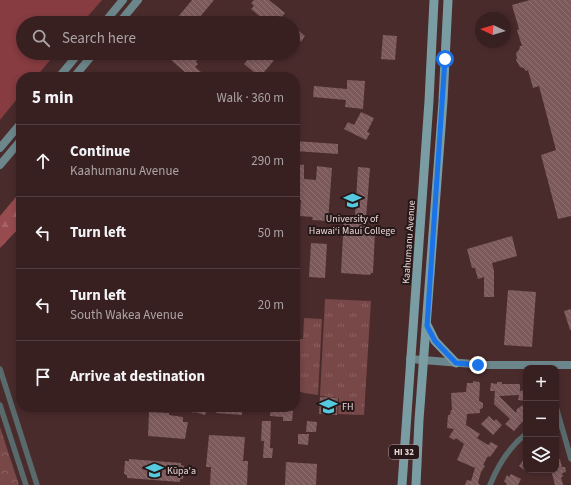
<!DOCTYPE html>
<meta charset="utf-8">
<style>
body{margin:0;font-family:"Source Sans 3",sans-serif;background:#432d2e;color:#f1f3f6}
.controls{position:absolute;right:12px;bottom:12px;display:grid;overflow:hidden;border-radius:8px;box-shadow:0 2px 6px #0003}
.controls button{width:36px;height:36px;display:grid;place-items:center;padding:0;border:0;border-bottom:1px solid #523e3f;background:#382021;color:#f1f3f6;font:20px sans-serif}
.compass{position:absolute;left:475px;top:12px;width:36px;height:36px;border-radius:50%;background:#382021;box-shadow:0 2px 6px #0003;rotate:274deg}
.stop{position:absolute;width:12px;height:12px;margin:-9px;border:3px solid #1a73e8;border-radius:50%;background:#fff}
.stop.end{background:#1a73e8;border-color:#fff;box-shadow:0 1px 4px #0008}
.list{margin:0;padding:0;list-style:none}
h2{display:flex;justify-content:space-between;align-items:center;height:52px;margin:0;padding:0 16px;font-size:17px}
h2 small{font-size:13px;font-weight:400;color:#aba3a5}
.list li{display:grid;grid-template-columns:26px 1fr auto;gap:12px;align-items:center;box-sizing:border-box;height:72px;padding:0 16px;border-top:1px solid #523e3f}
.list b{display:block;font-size:15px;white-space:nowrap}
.list p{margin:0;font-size:13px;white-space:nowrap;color:#aba3a5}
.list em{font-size:13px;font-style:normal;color:#aba3a5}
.icon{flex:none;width:22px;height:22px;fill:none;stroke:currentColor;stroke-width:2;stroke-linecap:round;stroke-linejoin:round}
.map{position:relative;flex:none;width:571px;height:485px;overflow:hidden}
.search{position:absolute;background:#382021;box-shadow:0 2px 6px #0003;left:16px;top:16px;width:284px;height:44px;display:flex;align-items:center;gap:10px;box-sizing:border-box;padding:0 14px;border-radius:22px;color:#aba3a5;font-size:15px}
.panel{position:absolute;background:#382021;box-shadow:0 2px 6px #0003;left:16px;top:72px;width:284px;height:340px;border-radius:16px}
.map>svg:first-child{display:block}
</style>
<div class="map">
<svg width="571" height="485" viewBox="0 0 571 485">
<defs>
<pattern id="grass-tufts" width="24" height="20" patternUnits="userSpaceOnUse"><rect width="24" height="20" fill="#784748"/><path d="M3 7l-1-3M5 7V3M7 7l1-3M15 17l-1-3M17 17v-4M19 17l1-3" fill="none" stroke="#8b6162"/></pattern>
<pattern id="forest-firs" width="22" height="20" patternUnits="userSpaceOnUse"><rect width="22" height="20" fill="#974b4f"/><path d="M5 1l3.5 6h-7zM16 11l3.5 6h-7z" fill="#a66468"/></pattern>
<pattern id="park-crowns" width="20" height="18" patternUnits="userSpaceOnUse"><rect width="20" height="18" fill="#784748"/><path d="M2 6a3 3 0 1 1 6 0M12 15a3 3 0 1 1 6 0" fill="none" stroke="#8b6162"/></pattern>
<pattern id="building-back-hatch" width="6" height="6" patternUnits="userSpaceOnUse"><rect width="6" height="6" fill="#7c595a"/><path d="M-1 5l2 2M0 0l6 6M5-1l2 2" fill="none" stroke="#8f7071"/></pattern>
</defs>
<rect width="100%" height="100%" fill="#4a2b2c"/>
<g fill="url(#grass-tufts)">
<path d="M 325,299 L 371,301 L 364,415 L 338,414 L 339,398 L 320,396 Z"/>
<path d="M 304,318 L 322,319 L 318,395 L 304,393 L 295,390 L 295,339 L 303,339 Z"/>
</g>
<path fill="url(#forest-firs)" d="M 21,191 L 21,226 L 0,248 L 0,216 Z"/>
<path fill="url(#park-crowns)" d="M 0,427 L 19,485 L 0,485 Z"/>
<path fill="#863c41" d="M 0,0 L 102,0 L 82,23 L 23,23 L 23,53 L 56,53 L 36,77 L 21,77 L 21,94 L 0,120 Z"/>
<g fill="url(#building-back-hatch)">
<path d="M 192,0 L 214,0 L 195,23 L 173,23 Z"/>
<path d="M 254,0 L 269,0 L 285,13 L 277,23 L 268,23 L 251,9 L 254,6 L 251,3 Z"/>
<path d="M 530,0 L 571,0 L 571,216 L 558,219 L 541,155 L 556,150 L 539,86 L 533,88 L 528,70 L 526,71 L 524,68 L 520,67 L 516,60 L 517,58 L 516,53 L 519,50 L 520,46 L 522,46 L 517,30 L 519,29 L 512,5 Z"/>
<path d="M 293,26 L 305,36 L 301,42 L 300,40 L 293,48 Z"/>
<path d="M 383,35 L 397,36 L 395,60 L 381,59 Z"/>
<path d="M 163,53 L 189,53 L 197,60 L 196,62 L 198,64 L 195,67 L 207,77 L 185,77 L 188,74 L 186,73 Z"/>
<path d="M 256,53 L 280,53 L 260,77 L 244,64 L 248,59 L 250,60 Z"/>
<path d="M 347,80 L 365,81 L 363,109 L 345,107 L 346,100 L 313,97 L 314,86 L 347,89 Z"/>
<path d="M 361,112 L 374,118 L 367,132 L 370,133 L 366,140 L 344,129 L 348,122 L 354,125 Z"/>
<path d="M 295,141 L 338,144 L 338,154 L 295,151 Z"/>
<path d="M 295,164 L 304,165 L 304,179 L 316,180 L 317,166 L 332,168 L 328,221 L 312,220 L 313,217 L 300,216 L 301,200 L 295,200 Z"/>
<path d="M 358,167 L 370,168 L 365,231 L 375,232 L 373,273 L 371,273 L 370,275 L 341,273 L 344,216 L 355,217 Z"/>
<path d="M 512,236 L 517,256 L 492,263 L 494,271 L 494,297 L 484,297 L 484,277 L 478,279 L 475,268 L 472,268 L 467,249 Z"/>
<path d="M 311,243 L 327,244 L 325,278 L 309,277 Z"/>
<path d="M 508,290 L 536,292 L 532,347 L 504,345 Z"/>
<path d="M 571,309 L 571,330 L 570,330 L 564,311 Z"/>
<path d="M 473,381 L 479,382 L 480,384 L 479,401 L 483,403 L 483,408 L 480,409 L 480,413 L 467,414 L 466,425 L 480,434 L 477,438 L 488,445 L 491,442 L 498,446 L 490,457 L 488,456 L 483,465 L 485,466 L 481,472 L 478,483 L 480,485 L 465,485 L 467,480 L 471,481 L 475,468 L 457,460 L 464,444 L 456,438 L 454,440 L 449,437 L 454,429 L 447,428 L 448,415 L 450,415 L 451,410 L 452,410 L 451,393 L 466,392 L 467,383 L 473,383 Z"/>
<path d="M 497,382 L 502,382 L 502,384 L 520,384 L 520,391 L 526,390 L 526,401 L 518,400 L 519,395 L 499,396 L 516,413 L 517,409 L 526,403 L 526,418 L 514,431 L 505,424 L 510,419 L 494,404 L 495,391 L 490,391 L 491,383 L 497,384 Z"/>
<path d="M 320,397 L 338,398 L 337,415 L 319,414 Z"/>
<path d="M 183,407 L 199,407 L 207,410 L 205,415 L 195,412 L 194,413 L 183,409 Z"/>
<path d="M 216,407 L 242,407 L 242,415 L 216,413 Z"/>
<path d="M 271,407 L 280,407 L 280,410 L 293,411 L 292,421 L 283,421 L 283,417 L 270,416 Z"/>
<path d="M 149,412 L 169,413 L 169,415 L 183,417 L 183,422 L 188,422 L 185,439 L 148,436 Z"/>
<path d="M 489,416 L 494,421 L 496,419 L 502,425 L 493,435 L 481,424 Z"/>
<path d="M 262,421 L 271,421 L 270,448 L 273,448 L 272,458 L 263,458 L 264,441 L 261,441 Z"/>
<path d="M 307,421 L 317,422 L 316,432 L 306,432 Z"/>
<path d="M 298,434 L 309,434 L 308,445 L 298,444 Z"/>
<path d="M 209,435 L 245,437 L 243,461 L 248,461 L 247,485 L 210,485 L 211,467 L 206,467 Z"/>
<path d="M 526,456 L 526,471 L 519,466 Z"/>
<path d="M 129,459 L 181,463 L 181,465 L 184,466 L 183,479 L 180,479 L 180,482 L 127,478 L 127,475 L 124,474 L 125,461 L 129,461 Z"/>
<path d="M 560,459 L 562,467 L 565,467 L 566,472 L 562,473 L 563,477 L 561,477 L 563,485 L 555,485 L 551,470 L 556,470 L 556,460 Z"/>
<path d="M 286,462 L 317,464 L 316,485 L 285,485 Z"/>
<path d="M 511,474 L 521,479 L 518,485 L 506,485 L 507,483 L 504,482 L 507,475 L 509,477 Z"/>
</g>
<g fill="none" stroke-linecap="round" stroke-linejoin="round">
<g stroke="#596a6d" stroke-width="5.5">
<path d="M 0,369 L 37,485"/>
<path d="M 0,405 L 26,485"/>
<path d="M 556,407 L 571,459"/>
<path d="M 490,485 C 498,465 509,447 526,434"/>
</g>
<g stroke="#6c878c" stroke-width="8">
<path d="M 104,23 L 123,0"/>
<path d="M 119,23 L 138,0"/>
<path d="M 59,77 L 79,53"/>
<path d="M 74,77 L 94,53"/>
<path d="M 0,148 L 21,123"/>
<path d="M 0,165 L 21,140"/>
<path d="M 410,359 L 486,365 L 571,365"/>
</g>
<g stroke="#7a9da4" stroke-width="9">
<path d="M 427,325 L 435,341 L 456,363"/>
<path d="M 402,485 L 429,101 L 434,0"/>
<path d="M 416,485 L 419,420 L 443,101 L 448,0"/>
</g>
</g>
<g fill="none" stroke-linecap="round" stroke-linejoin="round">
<path stroke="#1a73e8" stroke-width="5" d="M 445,59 L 427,326 L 435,341 L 456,363 L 478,365"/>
</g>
<defs>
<symbol id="university-bare" viewBox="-9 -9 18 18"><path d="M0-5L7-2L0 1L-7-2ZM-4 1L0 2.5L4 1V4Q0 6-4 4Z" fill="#55cadf" stroke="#261818" stroke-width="2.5" paint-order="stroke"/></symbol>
</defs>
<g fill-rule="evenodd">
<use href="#university-bare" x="340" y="188" width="25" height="25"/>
<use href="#university-bare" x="316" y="394" width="25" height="25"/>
<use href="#university-bare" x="142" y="458" width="25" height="25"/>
</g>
<g text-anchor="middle" stroke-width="4" stroke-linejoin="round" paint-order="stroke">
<rect fill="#261818" stroke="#b09d9d" stroke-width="1" x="389" y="445" width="30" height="14" rx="3"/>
<g font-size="9" font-weight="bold" fill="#ebd6d6">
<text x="404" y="455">HI 32</text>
</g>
<g font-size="10" fill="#ebd6d6" stroke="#261818" text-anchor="start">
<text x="352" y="222" text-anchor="middle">University of<tspan x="352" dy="12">Hawai‘i Maui College</tspan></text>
<text x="342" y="410">FH</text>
<text x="167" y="474">Kūpa'a</text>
</g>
<g font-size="10" fill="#ebd6d6" stroke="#261818">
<text transform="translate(408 242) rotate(-86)" y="4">Kaahumanu Avenue</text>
</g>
</g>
</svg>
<div class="controls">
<button>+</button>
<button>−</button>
<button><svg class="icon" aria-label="layers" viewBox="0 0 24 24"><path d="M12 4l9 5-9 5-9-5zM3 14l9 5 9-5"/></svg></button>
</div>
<svg class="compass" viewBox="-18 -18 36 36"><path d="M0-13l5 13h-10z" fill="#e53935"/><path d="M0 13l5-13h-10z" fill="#aba3a5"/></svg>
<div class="stop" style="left:445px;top:59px"></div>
<div class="stop end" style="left:478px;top:365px"></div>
<div class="search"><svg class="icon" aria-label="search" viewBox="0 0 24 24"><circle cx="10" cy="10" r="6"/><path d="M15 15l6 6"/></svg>Search here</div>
<section class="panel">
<h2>5 min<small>Walk · 360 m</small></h2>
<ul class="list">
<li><svg class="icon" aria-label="ahead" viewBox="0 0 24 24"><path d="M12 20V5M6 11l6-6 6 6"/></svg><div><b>Continue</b><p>Kaahumanu Avenue</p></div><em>290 m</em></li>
<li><svg class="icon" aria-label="left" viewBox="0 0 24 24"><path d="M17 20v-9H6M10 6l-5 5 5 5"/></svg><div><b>Turn left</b></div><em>50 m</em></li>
<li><svg class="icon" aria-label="left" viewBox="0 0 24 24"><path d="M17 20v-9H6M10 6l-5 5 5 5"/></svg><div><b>Turn left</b><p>South Wakea Avenue</p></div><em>20 m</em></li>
<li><svg class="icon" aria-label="arrive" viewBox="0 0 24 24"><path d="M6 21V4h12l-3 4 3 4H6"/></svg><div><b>Arrive at destination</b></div></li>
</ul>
</section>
</div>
